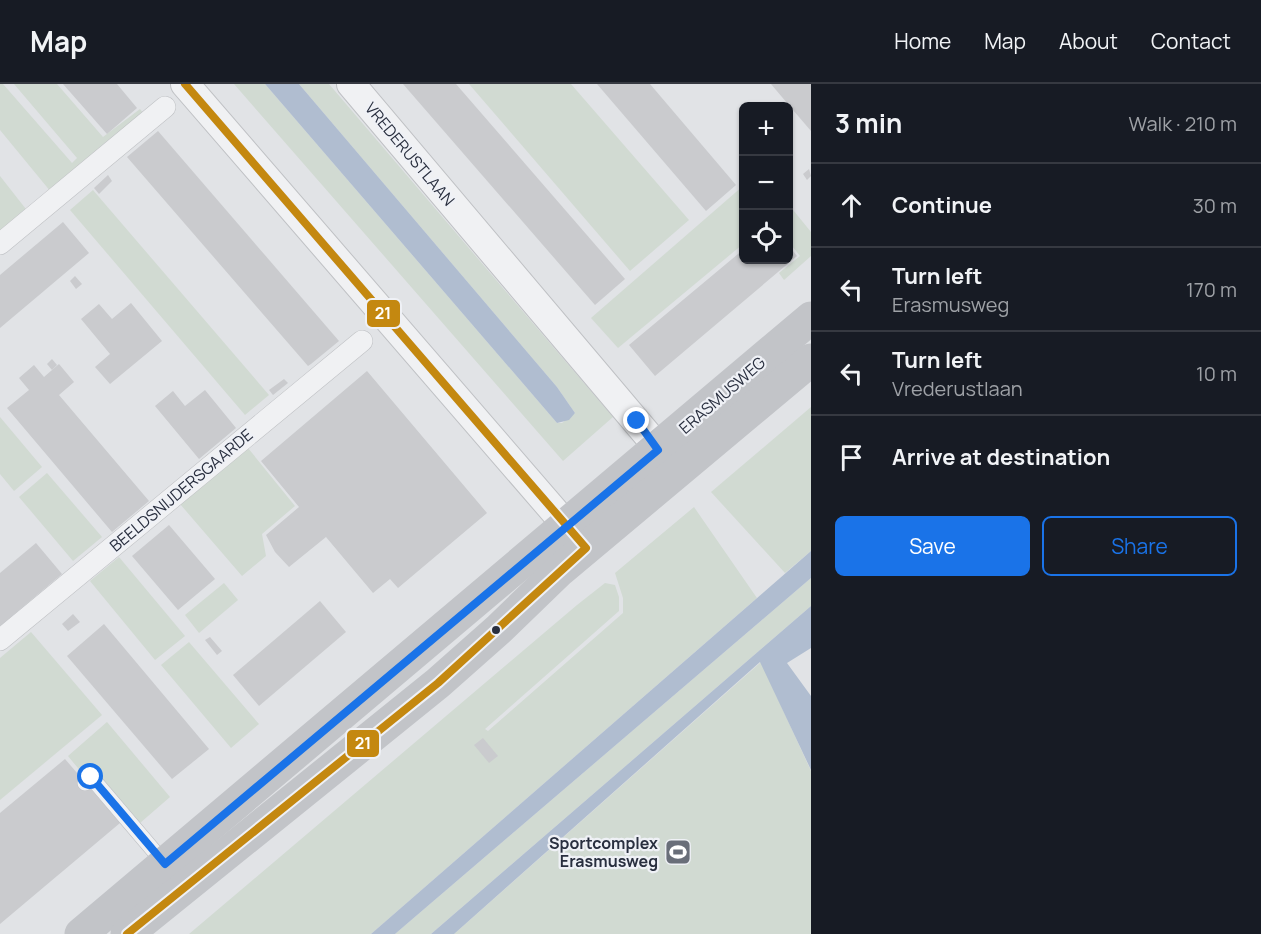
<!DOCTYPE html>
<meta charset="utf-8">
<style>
body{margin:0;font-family:Manrope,sans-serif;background:#242831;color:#f1f3f6}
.controls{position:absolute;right:18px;top:18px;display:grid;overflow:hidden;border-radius:9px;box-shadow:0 2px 4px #0004}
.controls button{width:54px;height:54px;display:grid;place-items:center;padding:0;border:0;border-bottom:2px solid #363941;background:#171b24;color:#f1f3f6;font:30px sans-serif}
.stop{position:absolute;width:18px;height:18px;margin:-14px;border:4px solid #1a73e8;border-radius:50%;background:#fff}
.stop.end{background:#1a73e8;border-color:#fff;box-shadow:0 2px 6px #0008}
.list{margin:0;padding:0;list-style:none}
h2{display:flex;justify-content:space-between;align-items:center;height:78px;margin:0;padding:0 24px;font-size:26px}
h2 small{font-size:20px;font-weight:400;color:#9ea1a6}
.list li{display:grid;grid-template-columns:39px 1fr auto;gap:18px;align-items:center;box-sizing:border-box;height:84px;padding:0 24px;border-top:2px solid #363941}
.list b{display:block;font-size:22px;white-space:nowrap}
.list p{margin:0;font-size:20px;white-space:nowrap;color:#9ea1a6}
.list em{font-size:20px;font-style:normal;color:#9ea1a6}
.actions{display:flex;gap:12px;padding:18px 24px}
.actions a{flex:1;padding:14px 0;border:2px solid #1a73e8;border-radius:9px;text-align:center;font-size:21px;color:#1a73e8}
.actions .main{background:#1a73e8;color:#fff}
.icon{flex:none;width:33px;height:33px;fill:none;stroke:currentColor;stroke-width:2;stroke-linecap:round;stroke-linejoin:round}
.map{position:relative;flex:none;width:811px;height:850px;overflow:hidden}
header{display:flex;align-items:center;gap:36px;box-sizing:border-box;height:84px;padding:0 30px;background:#171b24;border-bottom:2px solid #363941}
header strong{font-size:28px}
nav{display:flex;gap:33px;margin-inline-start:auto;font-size:21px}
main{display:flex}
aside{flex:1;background:#171b24}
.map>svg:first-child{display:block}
</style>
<header>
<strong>Map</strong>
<nav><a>Home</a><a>Map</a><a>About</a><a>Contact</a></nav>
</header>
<main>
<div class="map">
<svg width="811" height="850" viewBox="0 0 811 850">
<rect width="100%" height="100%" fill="#e1e3e6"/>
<g fill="#d1dad2">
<path d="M 0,0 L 3,0 L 72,79 L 77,74 L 14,0 L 57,0 L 103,53 L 140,25 L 144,30 L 51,108 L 0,46 Z"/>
<path d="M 234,0 L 265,0 L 557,339 L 562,339 L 575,329 L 557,303 L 299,0 L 329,0 L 613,333 L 563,377 Z"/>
<path d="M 469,0 L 571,0 L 689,136 L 630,187 Z"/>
<path d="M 0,92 L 29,129 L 0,152 Z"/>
<path d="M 743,102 L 743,160 L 618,264 L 591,234 Z"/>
<path d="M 93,106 L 269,311 L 245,331 L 70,126 Z"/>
<path d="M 789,121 L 811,148 L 811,172 L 784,196 L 779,189 L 800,172 L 789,158 Z"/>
<path d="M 811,323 L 811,467 L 785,489 L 711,408 Z"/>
<path d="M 0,333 L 42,383 L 14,407 L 0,390 Z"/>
<path d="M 248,364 L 295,422 L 262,450 L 266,472 L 242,492 L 180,420 Z"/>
<path d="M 47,389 L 102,453 L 73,477 L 19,413 Z"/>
<path d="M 694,423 L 757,514 L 371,850 L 189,850 L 577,521 L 605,499 L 615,501 L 619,513 L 619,527 L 485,645 L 488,647 L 623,529 L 623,514 L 615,489 Z"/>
<path d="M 119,473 L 185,552 L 155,576 L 90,497 Z"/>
<path d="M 811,494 L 811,522 L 431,850 L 395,850 Z"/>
<path d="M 224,499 L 238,516 L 199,549 L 185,531 Z"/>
<path d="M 31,548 L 102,631 L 0,716 L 0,574 Z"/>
<path d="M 189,558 L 259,640 L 231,664 L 161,581 Z"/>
<path d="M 761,578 L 811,687 L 811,850 L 454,850 Z"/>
<path d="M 107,638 L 170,713 L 140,739 L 91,683 L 82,689 L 68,672 Z"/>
</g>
<g fill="#b0bdd0">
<path d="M 265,0 L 299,0 L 557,303 L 575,329 L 569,336 L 557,339 Z"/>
<path d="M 811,467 L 811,494 L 395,850 L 371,850 Z"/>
<path d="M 811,522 L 811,564 L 787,579 L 811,612 L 811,686 L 760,578 L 454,850 L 431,850 Z"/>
</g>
<g fill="#cacbce">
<path d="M 63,0 L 117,0 L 137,24 L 107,50 Z"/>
<path d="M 403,0 L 456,0 L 625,195 L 595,221 Z"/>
<path d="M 597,0 L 650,0 L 736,101 L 706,127 Z"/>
<path d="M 771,0 L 811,0 L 811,47 L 787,19 Z"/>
<path d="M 158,47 L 339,257 L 311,280 L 308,282 L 127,73 Z"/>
<path d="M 809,85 L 811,92 L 807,96 L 803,90 Z"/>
<path d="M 108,91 L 112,97 L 99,110 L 94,104 Z"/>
<path d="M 63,138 L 89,169 L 0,244 L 0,191 Z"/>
<path d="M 789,162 L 797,172 L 655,292 L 629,261 L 744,165 L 744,176 L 789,176 Z"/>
<path d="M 75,192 L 82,200 L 76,205 L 70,197 Z"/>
<path d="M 131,219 L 162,257 L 110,300 L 95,283 L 110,270 L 81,235 L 99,220 L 112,235 Z"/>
<path d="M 52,275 L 57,281 L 52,286 L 47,280 Z"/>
<path d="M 59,280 L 74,298 L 59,311 L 149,417 L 112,448 L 7,324 L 29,306 L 19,294 L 34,281 L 44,293 Z"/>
<path d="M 367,287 L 487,429 L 398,504 L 390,495 L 373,509 L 326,453 L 289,483 L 275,468 L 266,451 L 299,423 L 261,377 Z"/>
<path d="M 284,295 L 288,299 L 273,311 L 269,306 Z"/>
<path d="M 205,306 L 236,344 L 199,375 L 155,322 L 173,307 L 185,322 Z"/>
<path d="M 169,441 L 215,495 L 178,526 L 132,472 Z"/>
<path d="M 36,459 L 62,490 L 0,542 L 0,489 Z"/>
<path d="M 320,517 L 346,548 L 259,622 L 233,591 Z"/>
<path d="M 73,530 L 80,538 L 68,547 L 62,540 Z"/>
<path d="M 104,540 L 209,665 L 172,695 L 67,572 Z"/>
<path d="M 210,553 L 222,567 L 217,571 L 205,556 Z"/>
<path d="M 483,654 L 498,672 L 489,679 L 474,661 Z"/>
<path d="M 65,675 L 120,739 L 0,840 L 0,729 Z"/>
</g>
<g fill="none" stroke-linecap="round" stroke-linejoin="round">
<defs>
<path id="service" d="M 85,699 L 91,693 L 165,780"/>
<g id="pedestrian">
<path d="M 0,160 L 165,23"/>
<path d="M 0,556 L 362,257"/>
</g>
<g id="minor">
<path d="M 185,0 L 580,457"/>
<path d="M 351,0 L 673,381"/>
</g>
</defs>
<use href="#service" stroke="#bfc1c4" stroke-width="16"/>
<use href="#pedestrian" stroke="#bfc1c4" stroke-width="22"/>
<use href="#minor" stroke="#bfc1c4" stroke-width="30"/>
<use href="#service" stroke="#f0f1f3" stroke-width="15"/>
<use href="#pedestrian" stroke="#f0f1f3" stroke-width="21"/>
<use href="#minor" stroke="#f0f1f3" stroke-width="28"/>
<g stroke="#c2c4c8" stroke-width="33">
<path d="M 81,850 L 811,234"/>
<path d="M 127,850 L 438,599 L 499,545 L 560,486 L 811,276"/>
</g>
<defs>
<path id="bus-1" d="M 127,850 L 438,599 L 586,464 L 185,0"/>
</defs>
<use href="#bus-1" stroke="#eff1f6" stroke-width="12"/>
<use href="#bus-1" stroke="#c48810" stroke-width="8"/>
</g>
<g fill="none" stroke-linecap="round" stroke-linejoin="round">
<path stroke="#1a73e8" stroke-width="8" d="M 91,693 L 165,780 L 658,366 L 637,337"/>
</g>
<defs>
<symbol id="stadium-square" viewBox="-11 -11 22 22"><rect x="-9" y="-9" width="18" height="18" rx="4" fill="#696e79" stroke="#eff1f6"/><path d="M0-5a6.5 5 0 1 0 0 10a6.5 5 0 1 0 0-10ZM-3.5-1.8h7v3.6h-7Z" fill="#fff"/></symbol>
</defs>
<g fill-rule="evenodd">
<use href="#stadium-square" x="663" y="753" width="30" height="30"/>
</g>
<circle fill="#292f3f" stroke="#eff1f6" stroke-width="2" cx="496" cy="546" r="5"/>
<g text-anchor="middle" stroke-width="4.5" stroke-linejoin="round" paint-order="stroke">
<g font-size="16" fill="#292f3f" stroke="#eff1f6">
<text transform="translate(410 70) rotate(50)" y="6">VREDERUSTLAAN</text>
<text transform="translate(722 311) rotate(-41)" y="6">ERASMUSWEG</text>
<text transform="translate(181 406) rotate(-40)" y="6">BEELDSNIJDERSGAARDE</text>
</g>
<g font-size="16" font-weight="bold" fill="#292f3f" stroke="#eff1f6" text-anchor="end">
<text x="658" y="765">Sportcomplex<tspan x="658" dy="18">Erasmusweg</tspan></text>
</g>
</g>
<g stroke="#eff1f6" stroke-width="2">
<rect x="366" y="215" width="35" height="29" rx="6" fill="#c48810"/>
<rect x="346" y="645" width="34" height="29" rx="6" fill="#c48810"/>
</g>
<g font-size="16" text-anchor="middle" font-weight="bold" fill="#fff">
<text x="383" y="235">21</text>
<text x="363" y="665">21</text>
</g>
</svg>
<div class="controls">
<button>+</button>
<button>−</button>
<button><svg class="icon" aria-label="locate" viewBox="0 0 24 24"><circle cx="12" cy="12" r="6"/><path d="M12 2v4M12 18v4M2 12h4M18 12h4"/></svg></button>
</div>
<div class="stop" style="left:91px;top:693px"></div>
<div class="stop end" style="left:637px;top:337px"></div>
</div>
<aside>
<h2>3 min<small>Walk · 210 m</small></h2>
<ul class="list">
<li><svg class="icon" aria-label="ahead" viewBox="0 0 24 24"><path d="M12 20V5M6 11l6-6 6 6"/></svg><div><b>Continue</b></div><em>30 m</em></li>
<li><svg class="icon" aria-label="left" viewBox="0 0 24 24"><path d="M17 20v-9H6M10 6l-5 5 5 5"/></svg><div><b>Turn left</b><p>Erasmusweg</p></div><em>170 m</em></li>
<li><svg class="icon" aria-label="left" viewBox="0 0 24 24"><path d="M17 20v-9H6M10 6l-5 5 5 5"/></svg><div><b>Turn left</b><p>Vrederustlaan</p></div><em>10 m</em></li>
<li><svg class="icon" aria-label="arrive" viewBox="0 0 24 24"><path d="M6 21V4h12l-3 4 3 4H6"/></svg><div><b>Arrive at destination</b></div></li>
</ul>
<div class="actions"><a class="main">Save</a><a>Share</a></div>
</aside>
</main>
